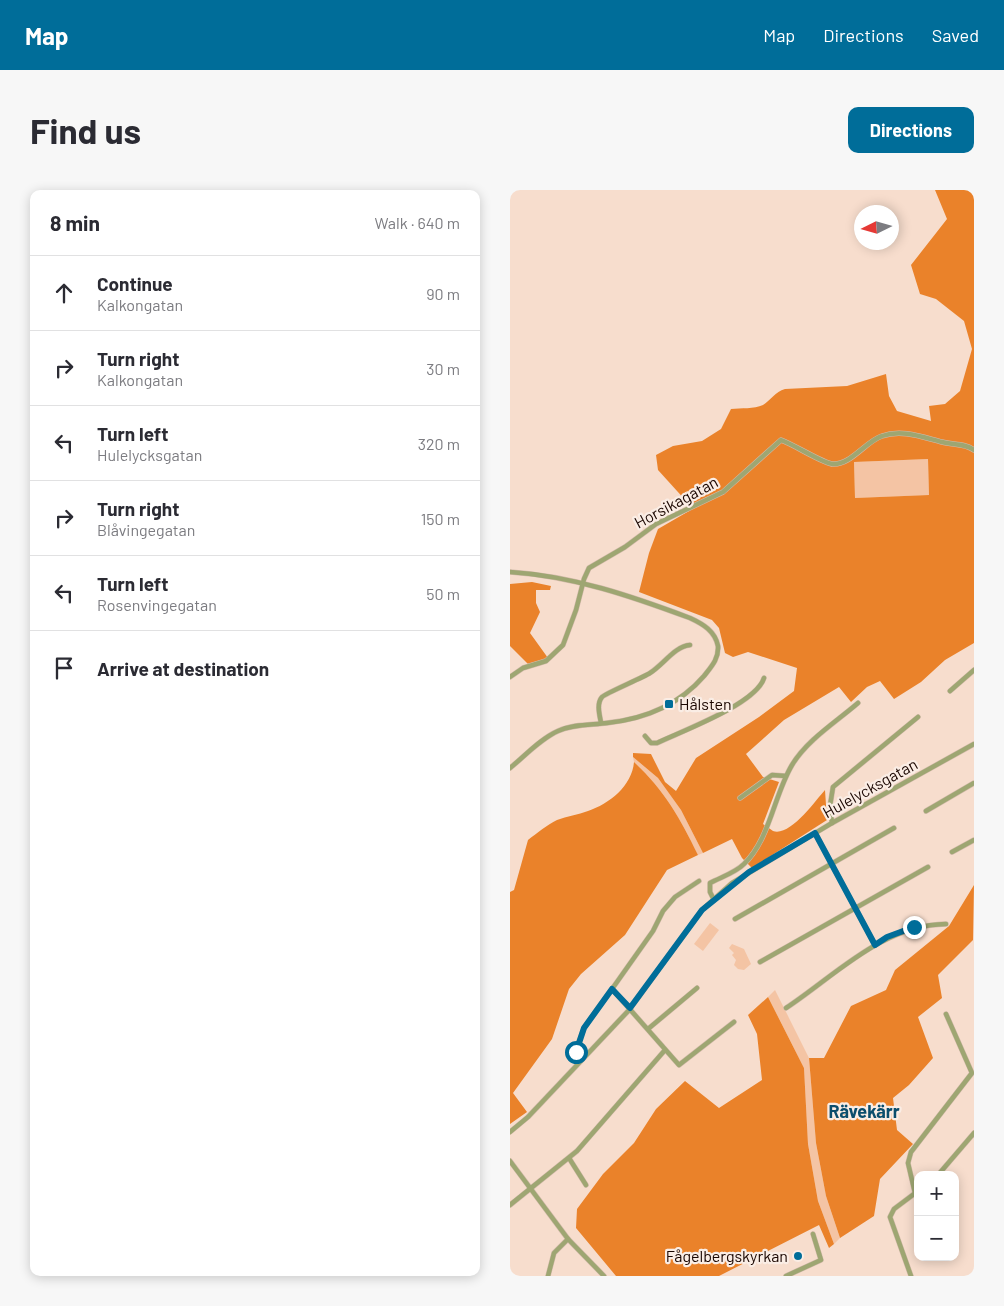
<!DOCTYPE html>
<meta charset="utf-8">
<style>
body{margin:0;font-family:Barlow,sans-serif;background:#f7f7f7;color:#2b2b33}
.controls{position:absolute;right:15px;bottom:15px;display:grid;overflow:hidden;border-radius:10px;box-shadow:0 2px 12px #0003}
.controls button{width:45px;height:45px;display:grid;place-items:center;padding:0;border:0;border-bottom:1px solid #e1e1e2;background:#fff;color:#2b2b33;font:25px sans-serif}
.compass{position:absolute;left:344px;top:15px;width:45px;height:45px;border-radius:50%;background:#fff;box-shadow:0 2px 12px #0003;rotate:265deg}
.stop{position:absolute;width:15px;height:15px;margin:-11px;border:4px solid #006d99;border-radius:50%;background:#fff}
.stop.end{background:#006d99;border-color:#fff;box-shadow:0 1px 5px #0008}
.list{margin:0;padding:0;list-style:none}
h2{display:flex;justify-content:space-between;align-items:center;height:65px;margin:0;padding:0 20px;font-size:21px}
h2 small{font-size:16px;font-weight:400;color:#7c7c81}
.list li{display:grid;grid-template-columns:32px 1fr auto;gap:15px;align-items:center;box-sizing:border-box;height:75px;padding:0 20px;border-top:1px solid #e1e1e2}
.list b{display:block;font-size:19px;white-space:nowrap}
.list p{margin:0;font-size:16px;white-space:nowrap;color:#7c7c81}
.list em{font-size:16px;font-style:normal;color:#7c7c81}
.icon{flex:none;width:28px;height:28px;fill:none;stroke:currentColor;stroke-width:2;stroke-linecap:round;stroke-linejoin:round}
.map{position:relative;flex:none;width:464px;height:1086px;overflow:hidden;border-radius:10px}
header{display:flex;align-items:center;gap:30px;box-sizing:border-box;height:70px;padding:0 25px;background:#006d99;color:#fff}
header strong{font-size:24px}
nav{display:flex;gap:28px;margin-inline-start:auto;font-size:18px}
.intro{display:flex;align-items:center;justify-content:space-between;box-sizing:border-box;height:120px;padding:0 30px}
h1{margin:0;font-size:35px}
.button{padding:12px 22px;border-radius:10px;background:#006d99;color:#fff;font-size:18px;font-weight:700}
main{display:flex;gap:30px;padding:0 30px}
aside{flex:1;background:#fff;border-radius:10px;box-shadow:0 2px 12px #0003}
.map>svg:first-child{display:block}
</style>
<header>
<strong>Map</strong>
<nav><a>Map</a><a>Directions</a><a>Saved</a></nav>
</header>
<div class="intro"><h1>Find us</h1><a class="button">Directions</a></div>
<main>
<aside>
<h2>8 min<small>Walk · 640 m</small></h2>
<ul class="list">
<li><svg class="icon" aria-label="ahead" viewBox="0 0 24 24"><path d="M12 20V5M6 11l6-6 6 6"/></svg><div><b>Continue</b><p>Kalkongatan</p></div><em>90 m</em></li>
<li><svg class="icon" aria-label="right" viewBox="0 0 24 24"><path d="M7 20v-9h11M14 6l5 5-5 5"/></svg><div><b>Turn right</b><p>Kalkongatan</p></div><em>30 m</em></li>
<li><svg class="icon" aria-label="left" viewBox="0 0 24 24"><path d="M17 20v-9H6M10 6l-5 5 5 5"/></svg><div><b>Turn left</b><p>Hulelycksgatan</p></div><em>320 m</em></li>
<li><svg class="icon" aria-label="right" viewBox="0 0 24 24"><path d="M7 20v-9h11M14 6l5 5-5 5"/></svg><div><b>Turn right</b><p>Blåvingegatan</p></div><em>150 m</em></li>
<li><svg class="icon" aria-label="left" viewBox="0 0 24 24"><path d="M17 20v-9H6M10 6l-5 5 5 5"/></svg><div><b>Turn left</b><p>Rosenvingegatan</p></div><em>50 m</em></li>
<li><svg class="icon" aria-label="arrive" viewBox="0 0 24 24"><path d="M6 21V4h12l-3 4 3 4H6"/></svg><div><b>Arrive at destination</b></div></li>
</ul>
</aside>
<div class="map">
<svg width="464" height="1086" viewBox="0 0 464 1086">
<rect width="100%" height="100%" fill="#f7ddcd"/>
<g fill="#f4c4a4">
<path d="M 418,269 L 419,305 L 345,308 L 344,272 Z"/>
<path d="M 123,567 L 148,588 L 171,620 L 193,663 L 188,665 C 170,628 155,601 124,572 Z"/>
<path d="M 200,733 L 209,740 L 193,761 L 184,754 Z"/>
<path d="M 222,754 L 234,759 L 241,774 L 234,780 L 228,779 L 224,775 L 226,770 L 222,765 L 224,763 L 219,758 Z"/>
<path d="M 265,800 L 299,868 L 306,953 L 316,1006 L 330,1048 L 324,1054 L 308,1011 L 298,954 L 294,878 L 258,807 Z"/>
</g>
<g fill="#ea822a" fill-rule="evenodd">
<path d="M 425,0 L 464,0 L 464,453 L 435,470 L 411,492 L 384,509 L 370,491 L 357,497 L 341,512 L 329,497 L 274,530 L 236,564 L 253,587 L 269,592 L 253,634 C 256,636 260,639 263,641 C 280,647 305,611 315,600 L 317,630 L 242,678 L 232,668 L 222,649 L 193,663 L 171,620 L 148,588 L 123,567 L 123,563 L 141,564 L 155,592 L 166,601 L 186,568 L 249,527 L 284,501 L 287,478 L 238,462 L 223,467 L 215,463 L 209,438 L 202,430 L 129,402 L 139,363 L 148,339 L 179,321 L 177,312 L 148,280 L 146,265 L 163,256 L 192,251 L 211,239 L 221,219 C 231,218 244,219 253,215 C 261,210 265,202 275,199 L 337,196 L 376,184 L 379,206 L 387,221 L 421,231 L 419,216 L 435,214 L 450,201 L 462,159 L 454,131 L 426,109 L 410,104 L 401,75 L 437,29 ZM 418,269 L 419,305 L 345,308 L 344,272 Z"/>
<path d="M 22,392 L 41,396 L 40,400 L 26,400 L 26,413 L 30,422 L 20,443 L 38,468 L 18,474 L 0,456 L 0,394 Z"/>
<path d="M 124,572 C 155,601 170,628 188,665 L 157,680 L 115,745 L 71,784 L 59,799 L 42,849 L 3,903 L 17,922 L 0,934 L 0,702 L 4,700 L 18,650 C 27,643 37,635 47,630 C 57,626 68,625 78,621 C 99,614 122,596 124,572 Z"/>
<path d="M 464,695 L 463,750 L 428,785 L 432,808 L 408,827 L 423,868 L 399,895 L 383,908 L 387,940 L 403,954 L 370,989 L 364,1026 L 330,1048 L 316,1006 L 306,953 L 299,868 L 314,868 L 341,816 L 376,800 L 385,780 L 439,736 Z"/>
<path d="M 258,807 L 294,878 L 298,954 L 308,1011 L 324,1054 L 319,1058 L 309,1035 L 209,1086 L 106,1086 L 66,1038 L 67,1019 L 93,984 L 124,953 L 146,919 L 175,891 L 209,918 L 252,890 L 247,844 L 238,825 Z"/>
</g>
<g fill="none" stroke-linecap="round" stroke-linejoin="round">
<defs>
<g id="minor">
<path d="M 0,382 C 63,386 121,406 180,428 C 193,434 205,441 208,456 C 209,469 201,477 194,486 C 169,515 134,529 97,533 C 81,535 63,534 48,541 C 30,549 15,566 0,578"/>
<path d="M 0,487 L 13,478 L 36,471 L 53,455 L 66,420 L 74,389 L 79,378 L 115,357 L 146,334 L 213,302 L 271,250 C 285,255 314,274 323,274 C 341,275 356,251 372,246 C 392,239 412,247 432,252 C 443,255 455,253 464,260"/>
<path d="M 440,501 L 464,480"/>
<path d="M 91,533 C 90,526 86,514 92,507 C 94,504 132,488 140,483 C 153,475 165,456 180,455"/>
<path d="M 135,546 L 141,553 L 147,553 C 172,541 246,514 254,488"/>
<path d="M 230,608 L 262,585 L 276,586"/>
<path d="M 416,621 L 464,593"/>
<path d="M 322,633 L 320,616 L 323,597 L 408,527"/>
<path d="M 305,643 L 365,755"/>
<path d="M 442,662 L 464,650"/>
<path d="M 204,710 L 200,702 L 200,693 C 211,687 225,683 234,674 C 260,649 264,605 282,575 C 297,550 326,532 348,513"/>
<path d="M 225,729 L 384,638"/>
<path d="M 250,772 L 418,677"/>
<path d="M 102,799 L 143,741 L 153,721 L 165,707 L 189,691"/>
<path d="M 276,818 C 326,785 372,735 436,734"/>
<path d="M 138,839 L 187,798"/>
<path d="M 64,865 L 74,838 L 102,799 L 169,875 L 224,832"/>
<path d="M 0,942 L 18,927 L 120,819 L 192,720 L 222,693 L 322,633 L 464,554"/>
<path d="M 59,968 L 76,995"/>
<path d="M 0,971 L 58,1049 L 94,1086"/>
<path d="M 428,985 L 464,943"/>
<path d="M 405,1003 L 398,973 L 401,962 L 462,883 L 436,824"/>
<path d="M 0,1015 L 67,961 L 155,860"/>
<path d="M 38,1086 L 44,1063 L 58,1049"/>
<path d="M 276,1086 L 311,1070 L 303,1044"/>
<path d="M 401,1086 L 380,1027 L 384,1019 L 408,1001"/>
</g>
</defs>
<use href="#minor" stroke="#d4bbac" stroke-width="5.5"/>
<use href="#minor" stroke="#9ea672" stroke-width="4.5"/>
</g>
<g fill="none" stroke-linecap="round" stroke-linejoin="round">
<path stroke="#006d99" stroke-width="6" d="M 66,862 L 74,838 L 102,799 L 120,818 L 192,720 L 239,682 L 305,643 L 365,755 L 377,747 L 404,737"/>
</g>
<g fill="#006d99" stroke="#faede5" stroke-width="2">
<rect x="154" y="509" width="10" height="10" rx="2.5"/>
<circle cx="288" cy="1066" r="5"/>
</g>
<g text-anchor="middle" stroke-width="4.5" stroke-linejoin="round" paint-order="stroke">
<g font-size="16" fill="#1a0600" stroke="#faede5">
<text transform="translate(166 312) rotate(-28)" y="6">Horsikagatan</text>
<text transform="translate(360 598) rotate(-29)" y="6">Hulelycksgatan</text>
</g>
<g font-size="16" fill="#1a0600" stroke="#faede5" text-anchor="start">
<text x="169" y="520">Hålsten</text>
<text x="278" y="1072" text-anchor="end">Fågelbergskyrkan</text>
</g>
<g font-size="18" font-weight="bold" fill="#0b4d6c" stroke="#faede5">
<text x="354" y="928">Rävekärr</text>
</g>
</g>
</svg>
<div class="controls">
<button>+</button>
<button>−</button>
</div>
<svg class="compass" viewBox="-18 -18 36 36"><path d="M0-13l5 13h-10z" fill="#e53935"/><path d="M0 13l5-13h-10z" fill="#7c7c81"/></svg>
<div class="stop" style="left:66px;top:862px"></div>
<div class="stop end" style="left:404px;top:737px"></div>
</div>
</main>
